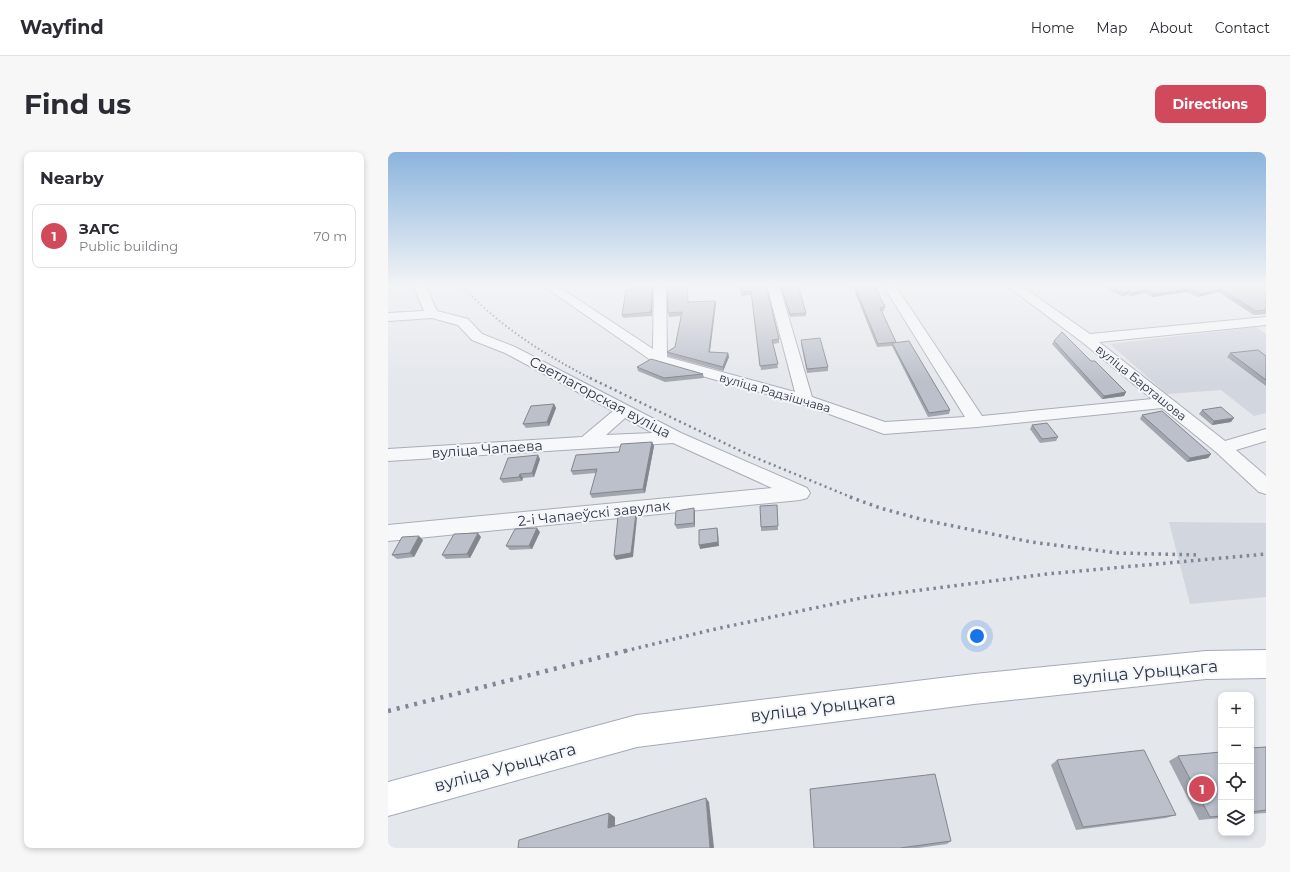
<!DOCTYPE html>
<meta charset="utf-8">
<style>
body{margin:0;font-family:Montserrat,sans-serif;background:#f7f7f7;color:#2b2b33}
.controls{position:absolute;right:12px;bottom:12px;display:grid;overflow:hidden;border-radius:8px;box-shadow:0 2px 6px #0003}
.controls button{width:36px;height:36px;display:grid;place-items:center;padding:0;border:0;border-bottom:1px solid #e1e1e2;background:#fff;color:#2b2b33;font:20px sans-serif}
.you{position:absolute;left:589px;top:484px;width:14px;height:14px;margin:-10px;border:3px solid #fff;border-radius:50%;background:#1a73e8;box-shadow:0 0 0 6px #1a73e833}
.badge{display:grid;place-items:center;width:26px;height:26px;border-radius:50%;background:#d1495b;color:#fff;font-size:13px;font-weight:700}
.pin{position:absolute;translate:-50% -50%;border:2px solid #fff;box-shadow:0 1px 4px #0006}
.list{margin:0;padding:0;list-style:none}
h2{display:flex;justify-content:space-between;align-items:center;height:52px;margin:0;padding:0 16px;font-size:17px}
h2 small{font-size:13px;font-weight:400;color:#7c7c81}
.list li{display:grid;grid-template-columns:26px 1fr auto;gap:12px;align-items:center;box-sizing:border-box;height:64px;margin:0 8px 8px;padding:0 8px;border:1px solid #e1e1e2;border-radius:8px}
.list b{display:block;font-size:15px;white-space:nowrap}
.list p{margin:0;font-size:13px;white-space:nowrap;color:#7c7c81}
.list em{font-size:13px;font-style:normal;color:#7c7c81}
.icon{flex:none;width:22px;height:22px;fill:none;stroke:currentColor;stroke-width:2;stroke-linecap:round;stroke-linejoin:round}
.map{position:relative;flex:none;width:878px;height:696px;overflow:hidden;border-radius:8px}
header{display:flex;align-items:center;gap:24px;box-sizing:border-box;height:56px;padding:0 20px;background:#fff;border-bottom:1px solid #e1e1e2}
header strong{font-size:19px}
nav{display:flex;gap:22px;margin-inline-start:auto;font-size:14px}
.intro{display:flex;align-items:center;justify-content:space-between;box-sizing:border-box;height:96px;padding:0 24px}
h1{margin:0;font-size:28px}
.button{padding:10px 18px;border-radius:8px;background:#d1495b;color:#fff;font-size:14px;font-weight:700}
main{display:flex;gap:24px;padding:0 24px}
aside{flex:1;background:#fff;border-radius:8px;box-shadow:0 2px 6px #0003}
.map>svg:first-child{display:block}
</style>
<header>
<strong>Wayfind</strong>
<nav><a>Home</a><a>Map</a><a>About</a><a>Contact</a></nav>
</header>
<div class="intro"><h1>Find us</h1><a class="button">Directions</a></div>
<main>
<aside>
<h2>Nearby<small></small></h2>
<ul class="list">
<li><span class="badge">1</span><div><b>ЗАГС</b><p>Public building</p></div><em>70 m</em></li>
</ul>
</aside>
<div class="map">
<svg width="878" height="696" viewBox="0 0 878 696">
<rect width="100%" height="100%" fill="#e4e7ec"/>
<g fill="#d2d6de">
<path d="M 868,175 L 878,182 L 878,261 L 866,264 L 833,238 L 779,242 L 722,192 Z"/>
<path d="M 781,370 L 878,371 L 878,445 L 802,452 Z"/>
</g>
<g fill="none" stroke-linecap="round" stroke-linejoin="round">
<defs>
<g id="minor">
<path d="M 25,133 L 37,133 L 49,159 L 80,167 L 94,182 L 127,195 L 293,281 L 419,336 L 422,341 L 419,346 L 412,348 L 0,389 L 0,373 L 384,336 L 285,291 L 0,309 L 0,297 L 194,285 L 225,259 L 117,201 L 84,188 L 70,173 L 44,166 L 0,169 L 0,161 L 36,159 ZM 237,266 L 265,281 L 218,283 Z"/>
<path d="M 154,133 L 168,133 L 265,197 L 266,133 L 278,133 L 279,205 L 407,240 L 379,133 L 391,133 L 424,245 L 497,270 L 577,265 L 495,133 L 507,133 L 594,264 L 764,247 L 694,190 L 618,133 L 632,133 L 702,182 L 878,165 L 878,173 L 711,190 L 837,289 L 878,277 L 878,289 L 848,298 L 878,324 L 878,342 L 871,340 L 828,300 L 774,256 L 589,275 L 496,282 L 411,251 L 267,211 Z"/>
</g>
<path id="major" d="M 878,498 L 878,526 L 818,527 L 586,552 L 249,595 L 0,664 L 0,630 L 249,563 L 586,522 L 818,499 Z"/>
</defs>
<use href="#minor" stroke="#a9aeb7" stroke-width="2"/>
<use href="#major" stroke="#a3abb8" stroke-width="2"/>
<use href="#minor" fill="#f7f8fa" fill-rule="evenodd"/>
<use href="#major" fill="#fff" fill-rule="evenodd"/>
<path stroke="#7d8696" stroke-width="2" stroke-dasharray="1.5 2.5" stroke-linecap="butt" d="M 73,133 C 111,174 155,202 204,227"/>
<path stroke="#7d8696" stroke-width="2.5" stroke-dasharray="2 3.5" stroke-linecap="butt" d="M 202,226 L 361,303 L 465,346"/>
<g stroke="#7d8696" stroke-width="3.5" stroke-dasharray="2.5 4.5" stroke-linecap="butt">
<path d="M 462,345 L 492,356 L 536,368 L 643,390 L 730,401 L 811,403"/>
<path d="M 237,499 L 323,478 L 478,445 L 659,422 L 878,402"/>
</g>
<path stroke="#7d8696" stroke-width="4.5" stroke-dasharray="3 6" stroke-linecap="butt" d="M 0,559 L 241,498"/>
</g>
<g fill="#a1a5ae">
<path d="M 265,133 L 264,164 L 235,166 L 234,163 L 243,138 Z"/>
<path d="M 352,133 L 378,133 L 391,187 L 391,191 L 385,192 L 390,216 L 373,218 L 363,143 L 353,144 Z"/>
<path d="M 392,133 L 410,133 L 418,161 L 418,164 L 402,165 Z"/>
<path d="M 464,133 L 486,133 L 497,155 L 496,159 L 494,159 L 508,190 L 562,258 L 561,262 L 540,265 L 504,194 L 489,195 Z"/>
<path d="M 712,133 L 878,133 L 878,162 L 866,163 L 830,140 L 810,145 L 799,140 L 764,145 L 757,141 L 743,144 L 739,143 L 733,144 Z"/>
<path d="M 327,149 L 328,152 L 322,200 L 340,201 L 341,205 L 335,219 L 280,204 L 279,200 L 287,195 L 293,164 L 281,165 L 280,161 L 301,150 Z"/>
<path d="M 413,188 L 440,215 L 440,219 L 419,221 L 413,192 Z"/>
<path d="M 666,189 L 703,209 L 738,240 L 736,244 L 714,247 L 664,192 Z"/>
<path d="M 842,201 L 878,204 L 878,234 L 839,205 Z"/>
<path d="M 249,215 L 315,222 L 316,226 L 277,230 L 250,219 Z"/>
<path d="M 166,252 L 168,256 L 161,274 L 138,276 L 135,272 Z"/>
<path d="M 814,258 L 843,270 L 824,273 L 811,262 Z"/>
<path d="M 754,263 L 823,302 L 820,306 L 799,310 L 752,267 Z"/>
<path d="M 644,273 L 670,285 L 668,289 L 652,291 L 642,277 Z"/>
<path d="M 264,290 L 266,294 L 257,341 L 204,346 L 202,342 L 208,321 L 185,323 L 183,319 L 231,300 Z"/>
<path d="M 152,307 L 146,325 L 135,326 L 134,329 L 115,331 L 112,327 Z"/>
<path d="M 389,353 L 390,378 L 373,379 L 373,375 Z"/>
<path d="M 307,360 L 307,375 L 289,377 L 287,373 Z"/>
<path d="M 152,380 L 144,397 L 122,398 L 118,394 Z"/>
<path d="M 93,385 L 82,406 L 58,407 L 54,403 Z"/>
<path d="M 35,388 L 26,405 L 9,407 L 4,403 Z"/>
<path d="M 878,595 L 878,661 L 863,662 L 863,596 Z"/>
<path d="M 833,600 L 833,666 L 811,668 L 781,609 L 790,604 Z"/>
<path d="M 669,608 L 788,663 L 778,666 L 688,678 L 663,613 Z"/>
<path d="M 563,689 L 559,692 L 530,696 L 426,696 Z"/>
</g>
<g fill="#83868d">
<path d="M 264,133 L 265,133 L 264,164 L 263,160 Z"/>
<path d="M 801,136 L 799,140 L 764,145 L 766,142 Z"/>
<path d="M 759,137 L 757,141 L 743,144 L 744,141 Z"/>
<path d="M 833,137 L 830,140 L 810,145 L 813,142 Z"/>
<path d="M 741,139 L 739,143 L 733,144 L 735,141 Z"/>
<path d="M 327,149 L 328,152 L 321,204 L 321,200 Z"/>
<path d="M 340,201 L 341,205 L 335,219 L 335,215 Z"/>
<path d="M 738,240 L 736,244 L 714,247 L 716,244 Z"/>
<path d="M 166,252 L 168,256 L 161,274 L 159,270 Z"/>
<path d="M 846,266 L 843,270 L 824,273 L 826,269 Z"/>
<path d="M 264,290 L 266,294 L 257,341 L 255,337 Z"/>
<path d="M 823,302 L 820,306 L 799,310 L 802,306 Z"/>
<path d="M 150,303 L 152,307 L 146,325 L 144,321 Z"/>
<path d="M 132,322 L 135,326 L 134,329 L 131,325 Z"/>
<path d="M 306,356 L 307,360 L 307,375 L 306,371 Z"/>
<path d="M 248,362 L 249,366 L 245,405 L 228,408 L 226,404 Z"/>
<path d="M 149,376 L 152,380 L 144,397 L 141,394 Z"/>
<path d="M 329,376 L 330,380 L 331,394 L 312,397 L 311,393 Z"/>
<path d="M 90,381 L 93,385 L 82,406 L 79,402 Z"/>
<path d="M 31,384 L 35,388 L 26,405 L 22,401 Z"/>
<path d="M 318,646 L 321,650 L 326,696 L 322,696 Z"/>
<path d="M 221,661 L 227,665 L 227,679 L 220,676 Z"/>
</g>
<g fill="#bbc0ca" stroke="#83868d">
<path d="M 244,133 L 264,133 L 263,160 L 234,163 L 238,138 L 243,138 Z"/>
<path d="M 279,133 L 299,133 L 300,150 L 327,149 L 321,200 L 340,201 L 335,215 L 279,200 L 287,195 L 294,160 L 280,161 Z"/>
<path d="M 352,133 L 378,133 L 391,187 L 384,188 L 390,212 L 372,214 L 363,139 L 353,140 Z"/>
<path d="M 393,133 L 410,133 L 418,161 L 402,162 Z"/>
<path d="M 466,133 L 486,133 L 497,155 L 492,156 L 508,190 L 490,192 Z"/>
<path d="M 720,133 L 878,133 L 878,158 L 868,159 L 833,137 L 813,142 L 801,136 L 766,142 L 759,137 L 744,141 L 741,139 L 735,141 Z"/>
<path d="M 674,180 L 703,209 L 707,209 L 738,240 L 716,244 L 666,189 Z"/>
<path d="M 432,186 L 440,215 L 419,217 L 413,188 Z"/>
<path d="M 521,189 L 562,258 L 541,261 L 504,191 Z"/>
<path d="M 870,198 L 878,204 L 878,228 L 842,201 Z"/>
<path d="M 263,207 L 315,222 L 276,226 L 249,215 Z"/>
<path d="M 166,252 L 159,270 L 135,272 L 143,254 Z"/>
<path d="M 833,255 L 846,266 L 826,269 L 814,258 Z"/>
<path d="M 774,259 L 823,302 L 802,306 L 754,263 Z"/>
<path d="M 659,271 L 670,285 L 654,287 L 644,273 Z"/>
<path d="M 264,290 L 255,337 L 202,342 L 209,317 L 183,319 L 188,303 L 231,300 L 233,292 Z"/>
<path d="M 150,303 L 144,321 L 132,322 L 131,325 L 112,327 L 120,306 Z"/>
<path d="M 389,353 L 390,374 L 373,375 L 372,354 Z"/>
<path d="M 306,356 L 306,371 L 287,373 L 288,359 Z"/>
<path d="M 248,362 L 243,401 L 226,404 L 230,364 Z"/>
<path d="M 149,376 L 141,394 L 118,394 L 127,377 Z"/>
<path d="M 329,376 L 330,390 L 311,393 L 311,378 Z"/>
<path d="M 90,381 L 79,402 L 54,403 L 66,382 Z"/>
<path d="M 31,384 L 22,401 L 4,403 L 14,385 Z"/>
<path d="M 878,595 L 878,658 L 863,660 L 863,596 Z"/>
<path d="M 756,598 L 788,663 L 695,675 L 669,608 Z"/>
<path d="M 833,600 L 833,664 L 822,665 L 790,604 Z"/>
<path d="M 547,622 L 563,689 L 512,696 L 426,696 L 422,637 Z"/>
<path d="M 318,646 L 322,696 L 130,696 L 131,688 L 221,661 L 220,676 Z"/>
</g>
<linearGradient id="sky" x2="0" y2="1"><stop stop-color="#8bb4dd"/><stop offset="0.58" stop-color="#f3f4f6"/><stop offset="1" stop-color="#f3f4f6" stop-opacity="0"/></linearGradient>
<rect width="878" height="230" fill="url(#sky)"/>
<g text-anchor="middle" stroke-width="4" stroke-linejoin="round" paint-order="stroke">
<g font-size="12" fill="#2b3445" stroke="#f4f6f9">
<text transform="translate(753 231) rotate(39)" y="4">вуліца Барташова</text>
<text transform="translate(387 241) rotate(16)" y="4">вуліца Радзішчава</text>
</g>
<g font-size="14" fill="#2b3445" stroke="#f4f6f9">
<text transform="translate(212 245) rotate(28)" y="5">Светлагорская вуліца</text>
<text transform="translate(99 297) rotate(-4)" y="5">вуліца Чапаева</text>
<text transform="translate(206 361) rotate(-6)" y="5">2-і Чапаеўскі завулак</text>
</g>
<g font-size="17" fill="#2b3445" stroke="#f4f6f9">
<text transform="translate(757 520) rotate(-5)" y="6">вуліца Урыцкага</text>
<text transform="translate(435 555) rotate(-7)" y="6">вуліца Урыцкага</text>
<text transform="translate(117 615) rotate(-15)" y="6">вуліца Урыцкага</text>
</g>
</g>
</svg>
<div class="controls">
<button>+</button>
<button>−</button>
<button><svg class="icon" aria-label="locate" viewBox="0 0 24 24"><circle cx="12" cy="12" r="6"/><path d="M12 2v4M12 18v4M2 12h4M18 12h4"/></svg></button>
<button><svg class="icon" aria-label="layers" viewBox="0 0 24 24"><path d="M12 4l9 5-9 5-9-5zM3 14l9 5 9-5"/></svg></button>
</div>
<div class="you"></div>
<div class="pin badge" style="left:814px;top:637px">1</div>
</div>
</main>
